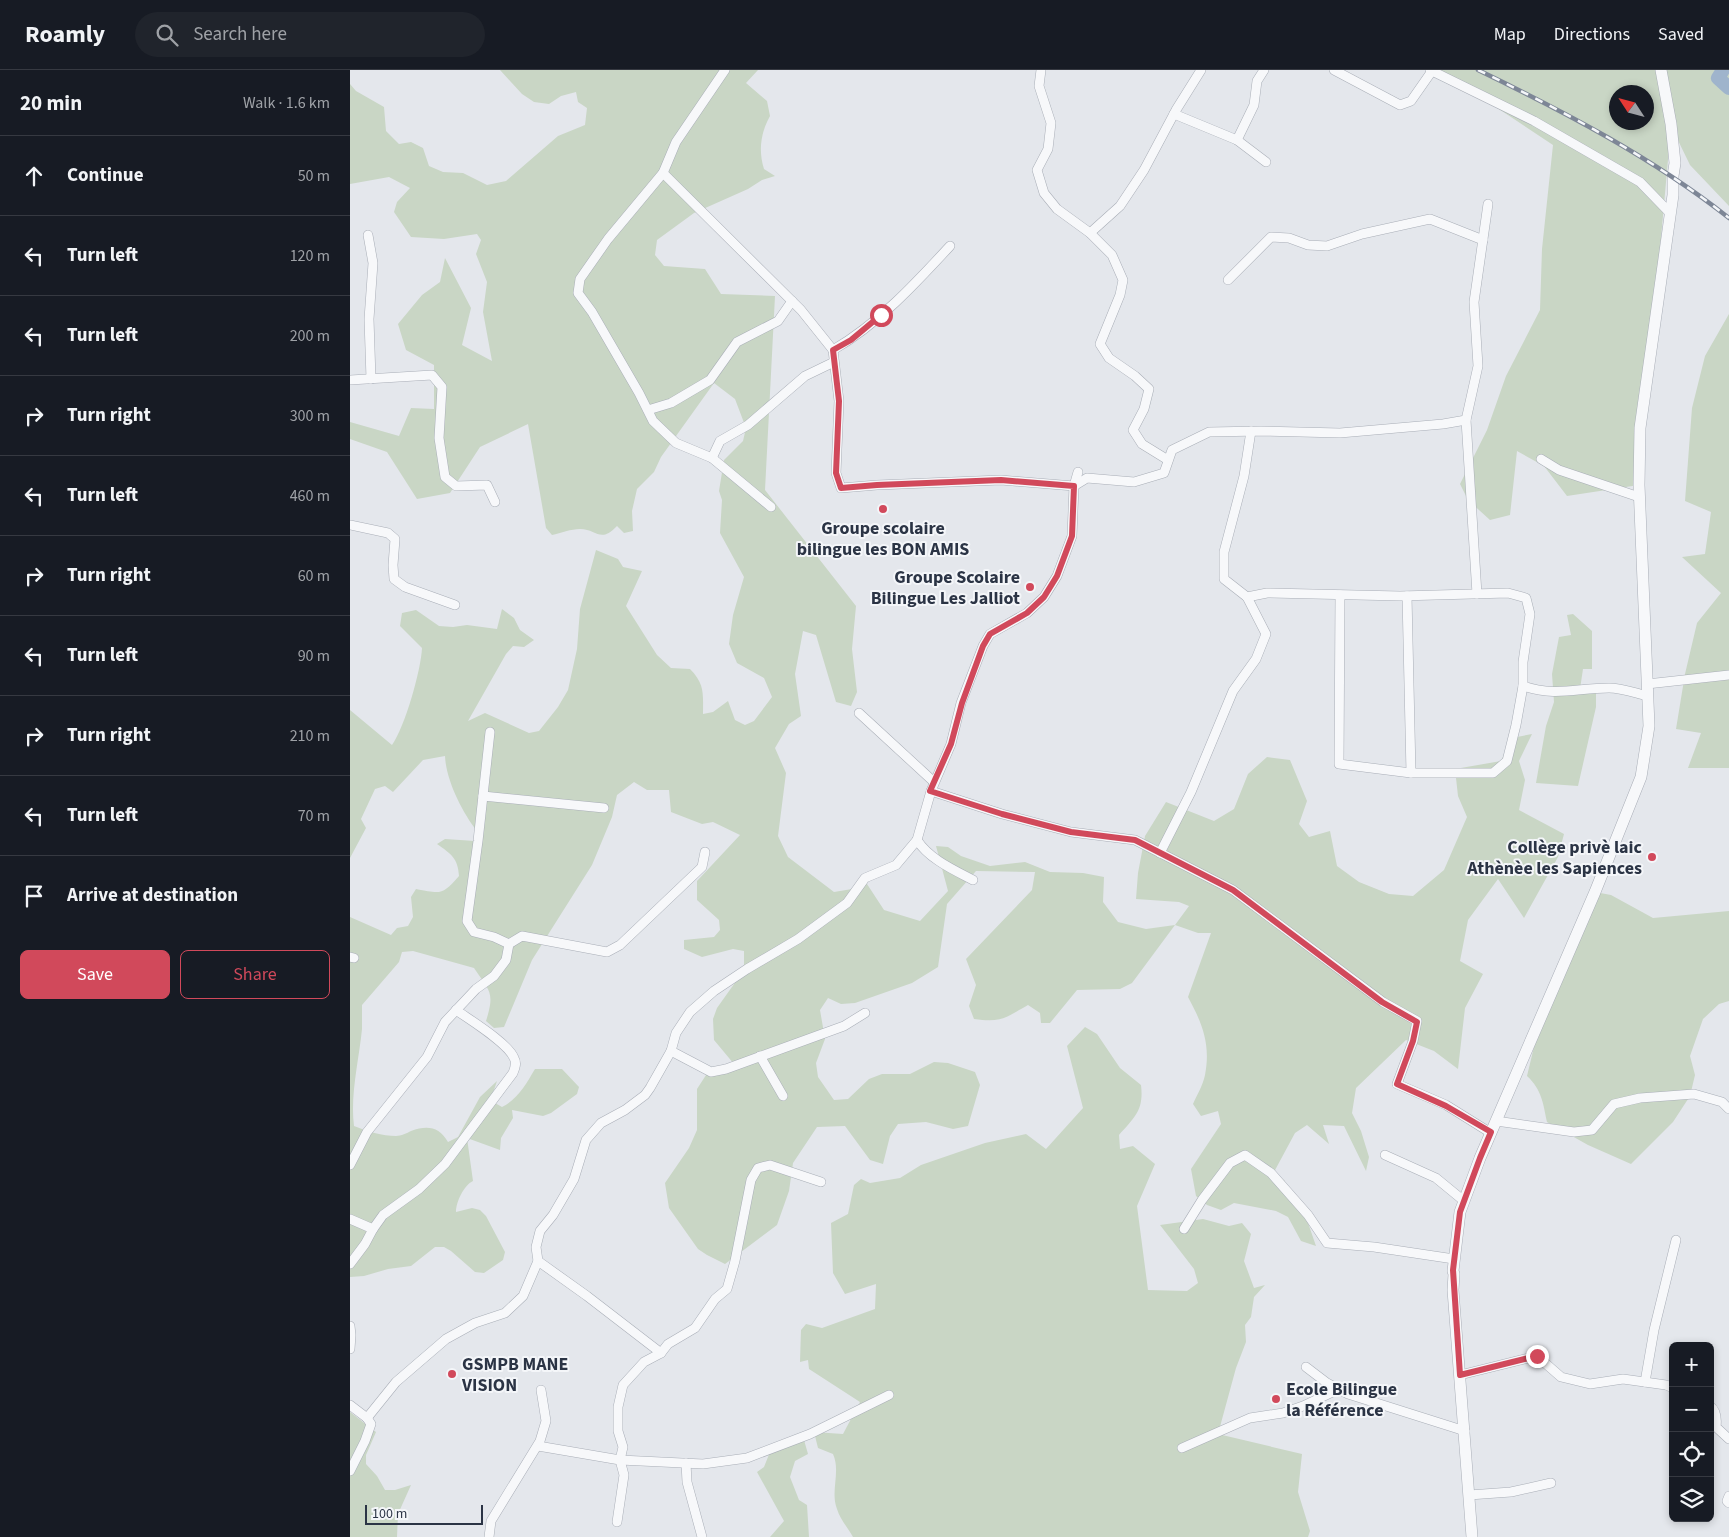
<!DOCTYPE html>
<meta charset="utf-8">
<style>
body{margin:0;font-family:"Source Sans 3",sans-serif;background:#20242c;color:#f1f3f6}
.controls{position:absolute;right:15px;bottom:15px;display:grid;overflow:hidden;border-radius:8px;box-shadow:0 2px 8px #0003}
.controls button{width:45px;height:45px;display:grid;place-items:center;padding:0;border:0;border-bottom:1px solid #363941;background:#171b24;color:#f1f3f6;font:25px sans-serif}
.compass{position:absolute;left:1259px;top:15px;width:45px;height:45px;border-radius:50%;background:#171b24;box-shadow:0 2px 8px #0003;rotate:306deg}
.scale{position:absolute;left:15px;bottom:12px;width:118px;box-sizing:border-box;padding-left:5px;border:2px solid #2b3445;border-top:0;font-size:14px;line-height:18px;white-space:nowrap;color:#2b3445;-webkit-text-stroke:4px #f4f6f9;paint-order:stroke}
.stop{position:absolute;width:15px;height:15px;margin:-11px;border:4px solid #d1495b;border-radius:50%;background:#fff}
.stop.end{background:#d1495b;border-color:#fff;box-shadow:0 1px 5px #0008}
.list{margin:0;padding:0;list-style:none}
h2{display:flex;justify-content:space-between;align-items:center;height:65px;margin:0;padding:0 20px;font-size:21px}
h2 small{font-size:16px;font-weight:400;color:#9ea1a6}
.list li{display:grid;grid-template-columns:32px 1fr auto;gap:15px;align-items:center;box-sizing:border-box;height:80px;padding:0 20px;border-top:1px solid #363941}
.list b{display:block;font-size:19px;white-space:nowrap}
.list em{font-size:16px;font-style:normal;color:#9ea1a6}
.actions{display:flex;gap:10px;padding:15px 20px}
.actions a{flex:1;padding:11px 0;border:1px solid #d1495b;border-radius:8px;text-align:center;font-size:18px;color:#d1495b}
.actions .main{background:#d1495b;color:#fff}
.icon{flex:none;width:28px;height:28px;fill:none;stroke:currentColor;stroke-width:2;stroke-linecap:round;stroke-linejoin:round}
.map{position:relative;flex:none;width:1379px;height:1467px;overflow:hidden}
header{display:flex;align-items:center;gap:30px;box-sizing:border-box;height:70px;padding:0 25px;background:#171b24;border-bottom:1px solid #363941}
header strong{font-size:24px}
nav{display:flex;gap:28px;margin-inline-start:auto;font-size:18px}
.search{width:350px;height:45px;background:#20242c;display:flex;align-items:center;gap:12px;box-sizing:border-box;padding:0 18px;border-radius:28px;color:#9ea1a6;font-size:19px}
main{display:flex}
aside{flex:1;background:#171b24}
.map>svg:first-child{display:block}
</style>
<header>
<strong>Roamly</strong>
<div class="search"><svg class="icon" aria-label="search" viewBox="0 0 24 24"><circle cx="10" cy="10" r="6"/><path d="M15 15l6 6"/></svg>Search here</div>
<nav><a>Map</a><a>Directions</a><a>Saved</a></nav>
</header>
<main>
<aside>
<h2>20 min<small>Walk · 1.6 km</small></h2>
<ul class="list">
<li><svg class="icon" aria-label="ahead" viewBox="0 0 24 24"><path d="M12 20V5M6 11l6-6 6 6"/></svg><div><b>Continue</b></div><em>50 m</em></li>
<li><svg class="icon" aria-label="left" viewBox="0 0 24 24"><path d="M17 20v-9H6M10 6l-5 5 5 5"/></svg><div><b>Turn left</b></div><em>120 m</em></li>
<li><svg class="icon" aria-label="left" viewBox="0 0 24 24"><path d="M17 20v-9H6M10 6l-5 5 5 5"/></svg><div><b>Turn left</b></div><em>200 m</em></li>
<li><svg class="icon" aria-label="right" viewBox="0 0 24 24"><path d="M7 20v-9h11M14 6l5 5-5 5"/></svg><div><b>Turn right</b></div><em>300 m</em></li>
<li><svg class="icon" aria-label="left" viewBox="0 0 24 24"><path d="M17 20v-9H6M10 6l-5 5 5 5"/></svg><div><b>Turn left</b></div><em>460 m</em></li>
<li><svg class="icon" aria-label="right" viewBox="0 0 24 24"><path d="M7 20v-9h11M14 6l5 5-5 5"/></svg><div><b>Turn right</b></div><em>60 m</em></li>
<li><svg class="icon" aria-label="left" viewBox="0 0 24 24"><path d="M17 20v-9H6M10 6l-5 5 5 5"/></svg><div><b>Turn left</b></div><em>90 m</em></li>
<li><svg class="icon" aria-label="right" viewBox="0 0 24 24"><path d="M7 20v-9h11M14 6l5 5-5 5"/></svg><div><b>Turn right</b></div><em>210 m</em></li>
<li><svg class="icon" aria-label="left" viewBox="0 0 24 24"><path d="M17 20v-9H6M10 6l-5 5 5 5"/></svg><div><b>Turn left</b></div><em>70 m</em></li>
<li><svg class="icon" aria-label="arrive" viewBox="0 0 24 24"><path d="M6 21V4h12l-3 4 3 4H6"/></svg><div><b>Arrive at destination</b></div></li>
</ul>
<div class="actions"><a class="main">Save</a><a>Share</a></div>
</aside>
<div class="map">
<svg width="1379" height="1467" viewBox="0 0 1379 1467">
<rect width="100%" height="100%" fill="#e4e7ec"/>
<g fill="#c9d6c5" fill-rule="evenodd">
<path d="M 150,0 L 408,0 L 396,13 L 417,31 L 420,46 C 411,62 408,80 414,99 L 425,106 L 412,110 L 398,119 L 344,143 L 307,170 L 305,185 L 314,196 L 355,199 L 371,224 L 425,226 L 415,420 L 506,536 L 502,579 L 507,622 L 501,636 L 486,632 L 466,565 L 453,561 L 445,604 L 451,646 L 439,654 L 425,678 L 436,703 L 428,766 L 438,787 L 484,822 L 502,819 L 517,814 L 534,840 L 570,851 L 598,821 L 586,776 L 598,777 L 611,786 L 640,796 L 675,792 L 700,802 L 733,803 L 754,807 L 753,832 L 768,852 L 796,859 L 825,855 L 839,836 L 829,832 L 786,829 L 788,803 L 795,766 L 816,732 L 864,751 L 884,739 L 898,704 L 917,687 L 940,690 L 957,731 L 949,754 L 959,767 L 980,761 L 987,796 L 1009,812 L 1039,824 L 1063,826 L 1094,800 L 1117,747 L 1108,726 L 1105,699 L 1151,691 L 1162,668 L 1182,664 L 1169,691 L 1175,710 L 1169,740 L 1214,764 L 1208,787 L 1174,848 L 1148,809 L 1118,850 L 1110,891 L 1133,904 L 1115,938 L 1108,999 L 1084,981 L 1056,970 L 1006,1018 L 1002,1043 L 1011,1061 L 1019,1087 L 1016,1101 L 994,1056 L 973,1055 L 979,1074 L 957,1055 L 945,1063 L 924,1102 L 935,1111 L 935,1125 L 957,1150 L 966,1176 L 951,1171 L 938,1147 L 926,1141 L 884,1133 L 871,1140 L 857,1135 L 846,1126 L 841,1099 L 871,1054 L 868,1041 L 851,1046 L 843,1034 C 847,1025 853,1015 855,1005 C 861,974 852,953 838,927 L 861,863 L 848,863 L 825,855 L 782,913 L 770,919 L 727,920 L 700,953 L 691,953 L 690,943 L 678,935 C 655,948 651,953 624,949 L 619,936 L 626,915 L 616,889 L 682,820 L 685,802 L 626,801 L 597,834 L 588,897 L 562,913 L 505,933 L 491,934 L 478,928 L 470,940 L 475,969 L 466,993 L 468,1007 L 484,1030 L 498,1029 L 519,1009 L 532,1004 L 560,1004 L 584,992 L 598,993 L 625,1002 L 630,1015 L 618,1056 L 603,1059 L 576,1052 L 548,1054 L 540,1066 L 533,1094 L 520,1090 L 495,1056 L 467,1057 L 443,1093 L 439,1121 L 427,1155 L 375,1194 L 357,1185 L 348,1179 L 319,1138 L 315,1113 L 339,1078 L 347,1060 L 347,1019 L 358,1002 L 384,994 L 364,970 L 363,949 L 367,938 L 394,900 L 394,881 L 383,879 L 352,887 L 334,879 L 334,870 L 364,867 L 370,860 L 369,850 L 347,830 L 347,811 L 390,765 L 363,752 L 352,754 L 321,742 L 319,720 L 297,720 L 284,712 L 267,725 L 262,747 L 242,795 L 182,890 L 154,957 L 144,958 L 136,951 C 145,922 140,922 124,898 L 63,881 L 52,882 L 49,892 L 12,935 C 12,943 12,951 12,959 C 9,990 0,1025 4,1056 C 16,1061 33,1066 46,1066 C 51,1066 57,1063 61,1061 C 78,1055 89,1057 98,1072 L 108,1067 L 130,1027 L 147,1011 L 142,1026 L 145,1033 L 152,1037 C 168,1029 176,1014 185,999 L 212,999 L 229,1017 L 227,1024 L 201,1043 L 193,1046 L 162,1040 L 163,1048 L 151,1068 L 150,1080 L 117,1068 L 123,1111 C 114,1115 106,1132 106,1142 L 122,1138 L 130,1140 L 136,1146 L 155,1182 L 153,1190 L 134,1203 L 125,1202 L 101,1181 L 94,1177 L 85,1177 L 61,1196 L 38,1199 L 14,1206 L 0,1207 L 0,847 L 41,865 L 47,858 L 58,856 L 63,847 L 61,827 L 66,819 C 92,824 92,825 109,806 C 108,788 101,784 87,774 L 95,769 L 125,771 L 127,761 C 112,742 96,710 95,686 L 73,690 L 43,722 L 35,716 L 25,719 L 11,749 L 16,758 L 0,788 L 0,640 L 42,675 C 55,657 71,600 72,578 L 50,556 L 52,543 L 66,540 L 89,556 L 103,557 L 117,555 L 147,559 L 152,539 L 164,548 L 170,560 L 184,570 L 174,577 L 163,576 L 156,584 L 118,651 L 135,643 L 179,663 L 189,661 L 208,637 L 218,620 L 227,579 L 230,539 L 246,480 L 268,489 L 273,497 L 292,501 L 276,536 L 307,585 L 321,598 L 340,599 C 355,614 353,624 353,644 L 363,642 L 378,631 L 385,650 L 395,655 L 404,651 L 422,627 L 414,608 L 387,593 L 379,574 L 383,545 L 394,507 L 370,463 L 372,430 L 369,421 L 374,390 L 393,371 L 396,358 L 385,329 L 364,313 L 311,387 L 304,402 L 287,419 L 282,441 L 283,461 L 274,463 L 267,456 C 250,474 247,459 230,459 C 221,459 211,463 202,465 L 196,458 L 178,354 L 130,377 L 100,423 L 67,429 L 37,382 L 0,369 L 0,352 L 49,366 L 61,338 L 84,339 L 84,295 L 56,280 L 48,254 L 72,225 L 90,212 L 95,188 L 121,238 L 112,275 L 142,291 L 133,242 L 137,212 L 126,184 L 131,170 L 127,164 L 94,169 L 61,167 L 44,142 L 47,132 L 60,118 L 39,107 L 0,114 L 0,14 L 6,21 L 34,37 L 36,61 L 49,74 L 61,72 L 73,78 L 79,96 L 93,102 L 113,103 L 137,115 L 156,111 L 208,66 L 235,55 L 237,38 L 228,32 L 226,22 L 211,26 L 199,34 L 184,32 L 172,24 Z"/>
<path d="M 1090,0 L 1379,0 L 1379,136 L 1340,95 L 1321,56 L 1289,415 L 1217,426 L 1194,396 L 1167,381 L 1160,445 L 1140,450 L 1118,430 L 1110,414 L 1137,360 L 1156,306 L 1190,240 L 1192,179 L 1203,75 ZM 1266,22 L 1296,22 L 1296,52 L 1266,52 Z"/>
<path d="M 1379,244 L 1379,698 L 1338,698 L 1351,663 L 1326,659 L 1335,604 L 1347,553 L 1371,523 L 1332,487 L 1355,484 L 1361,442 L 1335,431 L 1342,338 L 1355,286 Z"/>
<path d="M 1223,544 L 1242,561 L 1242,599 L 1233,599 L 1230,619 L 1246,622 L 1246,637 L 1228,716 L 1186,713 L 1196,656 L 1204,632 L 1202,604 L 1209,567 L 1221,565 L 1217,545 Z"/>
<path d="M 1245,822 L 1261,825 L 1303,848 L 1379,841 L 1379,931 L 1369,934 L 1353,949 L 1340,986 L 1345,1005 L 1340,1026 L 1323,1052 L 1281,1094 L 1238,1075 L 1197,1052 C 1193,1033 1192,1020 1177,1006 L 1190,952 Z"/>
<path d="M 735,957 L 747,964 L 770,998 L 791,1015 C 794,1040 785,1047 769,1065 L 770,1079 L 783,1076 L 805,1094 L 787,1136 L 798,1220 L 837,1221 L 848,1213 L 844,1199 L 810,1155 L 853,1149 L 879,1156 L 892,1153 L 901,1164 L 894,1191 L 904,1218 L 915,1215 L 904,1227 L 901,1247 L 895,1255 L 896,1272 L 886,1298 L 868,1364 L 952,1384 L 948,1422 L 960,1461 L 958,1467 L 503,1467 C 498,1458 490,1449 487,1439 C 480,1421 491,1402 483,1384 L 468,1378 L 464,1362 L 493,1364 L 510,1332 L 459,1299 L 458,1290 L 450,1292 L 451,1260 L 456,1254 L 472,1258 L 525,1239 L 526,1214 L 495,1224 L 483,1203 L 481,1153 L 498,1144 L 504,1115 L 511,1109 L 520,1113 L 550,1108 L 571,1095 L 635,1073 L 676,1064 L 696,1079 L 733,1038 L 717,976 Z"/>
<path d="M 0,1342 L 26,1362 L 16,1385 L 16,1394 L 27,1406 L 35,1420 L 45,1420 L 61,1415 L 48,1444 L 47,1467 L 0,1467 Z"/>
<path d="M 454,1370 L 458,1384 L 445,1391 L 440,1407 L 449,1430 L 457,1435 L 459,1467 L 420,1467 L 434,1451 L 407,1402 L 414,1397 L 420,1382 Z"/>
</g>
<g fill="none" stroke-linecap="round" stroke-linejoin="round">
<path stroke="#9fb4cc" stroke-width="14" d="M 1373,0 L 1368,8 L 1379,18"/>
<defs>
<g id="minor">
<path d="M 375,0 L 326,72 L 313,103 L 258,169 L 230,209 L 228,223 L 242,242 L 289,323 L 303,351 L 326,373 L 362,388 L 421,437"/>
<path d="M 691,0 L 689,16 L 701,53 L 698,79 L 687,100 L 694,123 L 707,139 L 740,163 L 762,185 L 773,210 L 770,225 L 750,274 L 759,288 L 785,306 L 799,319 L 794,339 L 783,360 L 792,374 L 818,390"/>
<path d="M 984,0 L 1050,35 L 1061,31 L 1082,1"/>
<path d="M 1080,0 L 1184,51 L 1290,112 L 1320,143"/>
<path d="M 824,44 L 887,70 L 916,92"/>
<path d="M 887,70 L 904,35 L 907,11 L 914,0"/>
<path d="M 313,103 L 451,240 L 483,280 L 489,331 L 486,403 L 491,418 L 527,415 L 651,410 L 724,416 L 737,408 L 784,412 L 814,403 L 822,380 L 859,362 L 911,361 L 990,363 L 1093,354 L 1116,350"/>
<path d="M 740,163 L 770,136 L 794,100 L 826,40 L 851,0"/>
<path d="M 18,165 L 23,193 L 19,249 L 21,309"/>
<path d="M 878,210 L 921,167 L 939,168 L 958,175 L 977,176 L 1012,164 L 1080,149 L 1133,170"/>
<path d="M 483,280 C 528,254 565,214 600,176"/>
<path d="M 0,310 L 82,305 L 92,317 L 89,368 L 95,407 L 106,416 L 137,415 L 145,432"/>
<path d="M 298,340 L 321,333 L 360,310 L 387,272 L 428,251 L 442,231"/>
<path d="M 362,388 L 370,371 L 398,355 L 455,306 L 484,292"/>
<path d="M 1191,389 L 1209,400 L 1289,427"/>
<path d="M 0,455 L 38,463 L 45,469 L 43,495 L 44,509 L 55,517 L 105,535"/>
<path d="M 1127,524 L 1116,350 L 1128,296 L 1124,232 L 1138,134"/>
<path d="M 990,525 L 989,694 L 1061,703 L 1143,703 L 1157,691 L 1166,655 L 1173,616"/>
<path d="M 1057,526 L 1061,703"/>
<path d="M 897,527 L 917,523 L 1050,526 L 1158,523 L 1176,528 L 1180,544 L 1173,592 L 1173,616 C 1206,627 1227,618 1259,618 C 1271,618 1285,623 1298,626"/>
<path d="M 1297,614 L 1379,605"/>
<path d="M 509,643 L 584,712"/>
<path d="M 140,662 L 128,771 L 117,851 L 124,862 L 144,867 L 159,874"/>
<path d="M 581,721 L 652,744 L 721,762 L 785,770 L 883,820 L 1033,932 L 1067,951 L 1063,971 L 1047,1014 L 1096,1035 L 1141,1063"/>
<path d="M 133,726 L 254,738"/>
<path d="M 567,770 C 579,789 604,800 623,810"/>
<path d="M 810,783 L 841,722 L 883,621 L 906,589 L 916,564 L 897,527 L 874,509 L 874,482 L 894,406 L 901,361"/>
<path d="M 0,887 L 4,888"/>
<path d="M 321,981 L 361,1002 L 376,999 L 494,956 L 515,943"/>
<path d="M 410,986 L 433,1026"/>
<path d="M 1146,1051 L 1224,1062 L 1242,1060 L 1264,1034 L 1290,1028 L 1344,1024 L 1372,1032 L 1379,1039"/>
<path d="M 1035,1085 L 1086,1108 L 1114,1131"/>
<path d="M 0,1095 L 17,1062 L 77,987 L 95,952 L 126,919 L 144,906 L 156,890 L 159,874 L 172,866 L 257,882 L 270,875 L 352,797 L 355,782"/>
<path d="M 0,1149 L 23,1159"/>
<path d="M 834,1159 L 852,1130 L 880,1093 L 895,1085 L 921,1103 L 958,1145 L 977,1173 L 1024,1177 L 1104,1189"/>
<path d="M 0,1194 L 15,1174 L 23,1159 L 33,1145 L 69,1119 L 95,1094 L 163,1003 C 165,998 167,993 164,988 C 158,973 120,950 106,940"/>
<path d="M 0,1256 L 1,1265 L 0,1279"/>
<path d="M 311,1283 L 237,1226 L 188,1191 L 186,1177 L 190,1161 L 203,1145 L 224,1109 L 236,1070 L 251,1053 L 275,1040 L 295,1025 L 300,1018 L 321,981 L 326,963 L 340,942 L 364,921 L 397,899 L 448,869 L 497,833 L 515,808 L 546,795 L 567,770 L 581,721 L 601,674 L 611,633 L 633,576 L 640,564 L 677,543 L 694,527 L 707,506 L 722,466 L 724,416 L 728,402"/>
<path d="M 956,1297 L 977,1313 L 998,1324 L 1115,1361"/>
<path d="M 1110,1305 L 1187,1286 L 1211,1307 L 1240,1314 L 1273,1309 L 1316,1315 L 1323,1318"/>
<path d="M 1295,1312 L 1304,1260 L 1326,1170"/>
<path d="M 0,1335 L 17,1348 L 21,1354 L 15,1371 L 0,1401"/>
<path d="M 1360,1336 C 1367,1341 1367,1349 1366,1357 L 1379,1369"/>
<path d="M 17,1348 L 46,1312 L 96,1269 L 125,1253 L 155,1243 L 173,1226 L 188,1191"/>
<path d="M 188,1376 L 270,1390 L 353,1394 L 397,1388 L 460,1364 L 539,1325"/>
<path d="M 832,1378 L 900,1348 L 933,1343 L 953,1336 L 989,1319"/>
<path d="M 336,1393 L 337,1412 L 352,1467"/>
<path d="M 1119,1425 L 1161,1422 L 1201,1413"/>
<path d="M 1379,1426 L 1377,1431 L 1379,1433"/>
<path d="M 267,1452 L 274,1405 L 270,1390 L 273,1377 L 268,1361 L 268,1337 L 273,1315 L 294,1292 L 311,1283 L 318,1274 L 345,1258 L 365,1229 L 377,1219 L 385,1191 L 401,1110 L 408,1098 L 420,1095 L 471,1112"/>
<path d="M 139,1467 L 141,1451 L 190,1371 L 196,1351 L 191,1320"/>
</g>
<path id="tertiary" d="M 1122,1467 L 1103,1220 L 1104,1204 L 1103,1201 L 1110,1142 L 1130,1088 L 1245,822 L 1291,707 L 1299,656 L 1289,415 L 1290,358 L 1323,125 L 1323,106 L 1325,93 L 1321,54 L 1311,0"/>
</defs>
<use href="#minor" stroke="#a9aeb7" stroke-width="10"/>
<use href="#tertiary" stroke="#a9aeb7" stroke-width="12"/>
<use href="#minor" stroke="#f7f8fa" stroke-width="9"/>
<use href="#tertiary" stroke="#f7f8fa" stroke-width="11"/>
<defs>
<path id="rail" d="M 1128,0 C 1215,42 1303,88 1379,148"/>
</defs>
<use href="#rail" stroke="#7d8696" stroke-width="4.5"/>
<use href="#rail" stroke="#f4f6f9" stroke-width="2.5" stroke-dasharray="8" stroke-linecap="butt"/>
</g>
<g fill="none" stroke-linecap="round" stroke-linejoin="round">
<path stroke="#d1495b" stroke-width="6" d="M 531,245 L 501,270 L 483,280 L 489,331 L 486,403 L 491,418 L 527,415 L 651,410 L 724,416 L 722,466 L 707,506 L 694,527 L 677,543 L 640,564 L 633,576 L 612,633 L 601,674 L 580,721 L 652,744 L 721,762 L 785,770 L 883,820 L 1032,932 L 1067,952 L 1063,971 L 1047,1014 L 1096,1036 L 1141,1062 L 1130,1088 L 1110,1142 L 1103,1200 L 1110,1305 L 1187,1286"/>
</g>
<g fill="#d1495b" stroke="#f4f6f9" stroke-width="2">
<circle cx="533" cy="439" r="5"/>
<circle cx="680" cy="517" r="5"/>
<circle cx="1302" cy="787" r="5"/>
<circle cx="102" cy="1304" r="5"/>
<circle cx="926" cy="1329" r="5"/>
</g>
<g text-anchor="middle" stroke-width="4" stroke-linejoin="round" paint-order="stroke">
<g font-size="18" font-weight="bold" fill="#2b3445" stroke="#f4f6f9" text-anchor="end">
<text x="533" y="464" text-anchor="middle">Groupe scolaire<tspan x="533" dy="21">bilingue les BON AMIS</tspan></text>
<text x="670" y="513">Groupe Scolaire<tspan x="670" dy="21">Bilingue Les Jalliot</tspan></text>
<text x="1292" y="783">Collège privè laic<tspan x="1292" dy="21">Athènèe les Sapiences</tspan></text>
<text x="112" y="1300" text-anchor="start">GSMPB MANE<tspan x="112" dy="21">VISION</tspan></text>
<text x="936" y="1325" text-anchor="start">Ecole Bilingue<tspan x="936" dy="21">la Référence</tspan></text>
</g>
</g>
</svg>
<div class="controls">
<button>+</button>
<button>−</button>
<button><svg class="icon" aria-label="locate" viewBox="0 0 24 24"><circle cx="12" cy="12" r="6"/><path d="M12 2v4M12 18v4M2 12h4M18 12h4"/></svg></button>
<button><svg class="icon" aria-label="layers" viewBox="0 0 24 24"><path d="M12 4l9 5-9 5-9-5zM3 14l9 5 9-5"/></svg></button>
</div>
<svg class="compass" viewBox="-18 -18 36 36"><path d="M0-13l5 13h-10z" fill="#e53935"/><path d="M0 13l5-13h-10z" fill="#9ea1a6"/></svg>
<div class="scale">100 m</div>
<div class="stop" style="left:531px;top:245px"></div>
<div class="stop end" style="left:1187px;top:1286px"></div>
</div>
</main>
